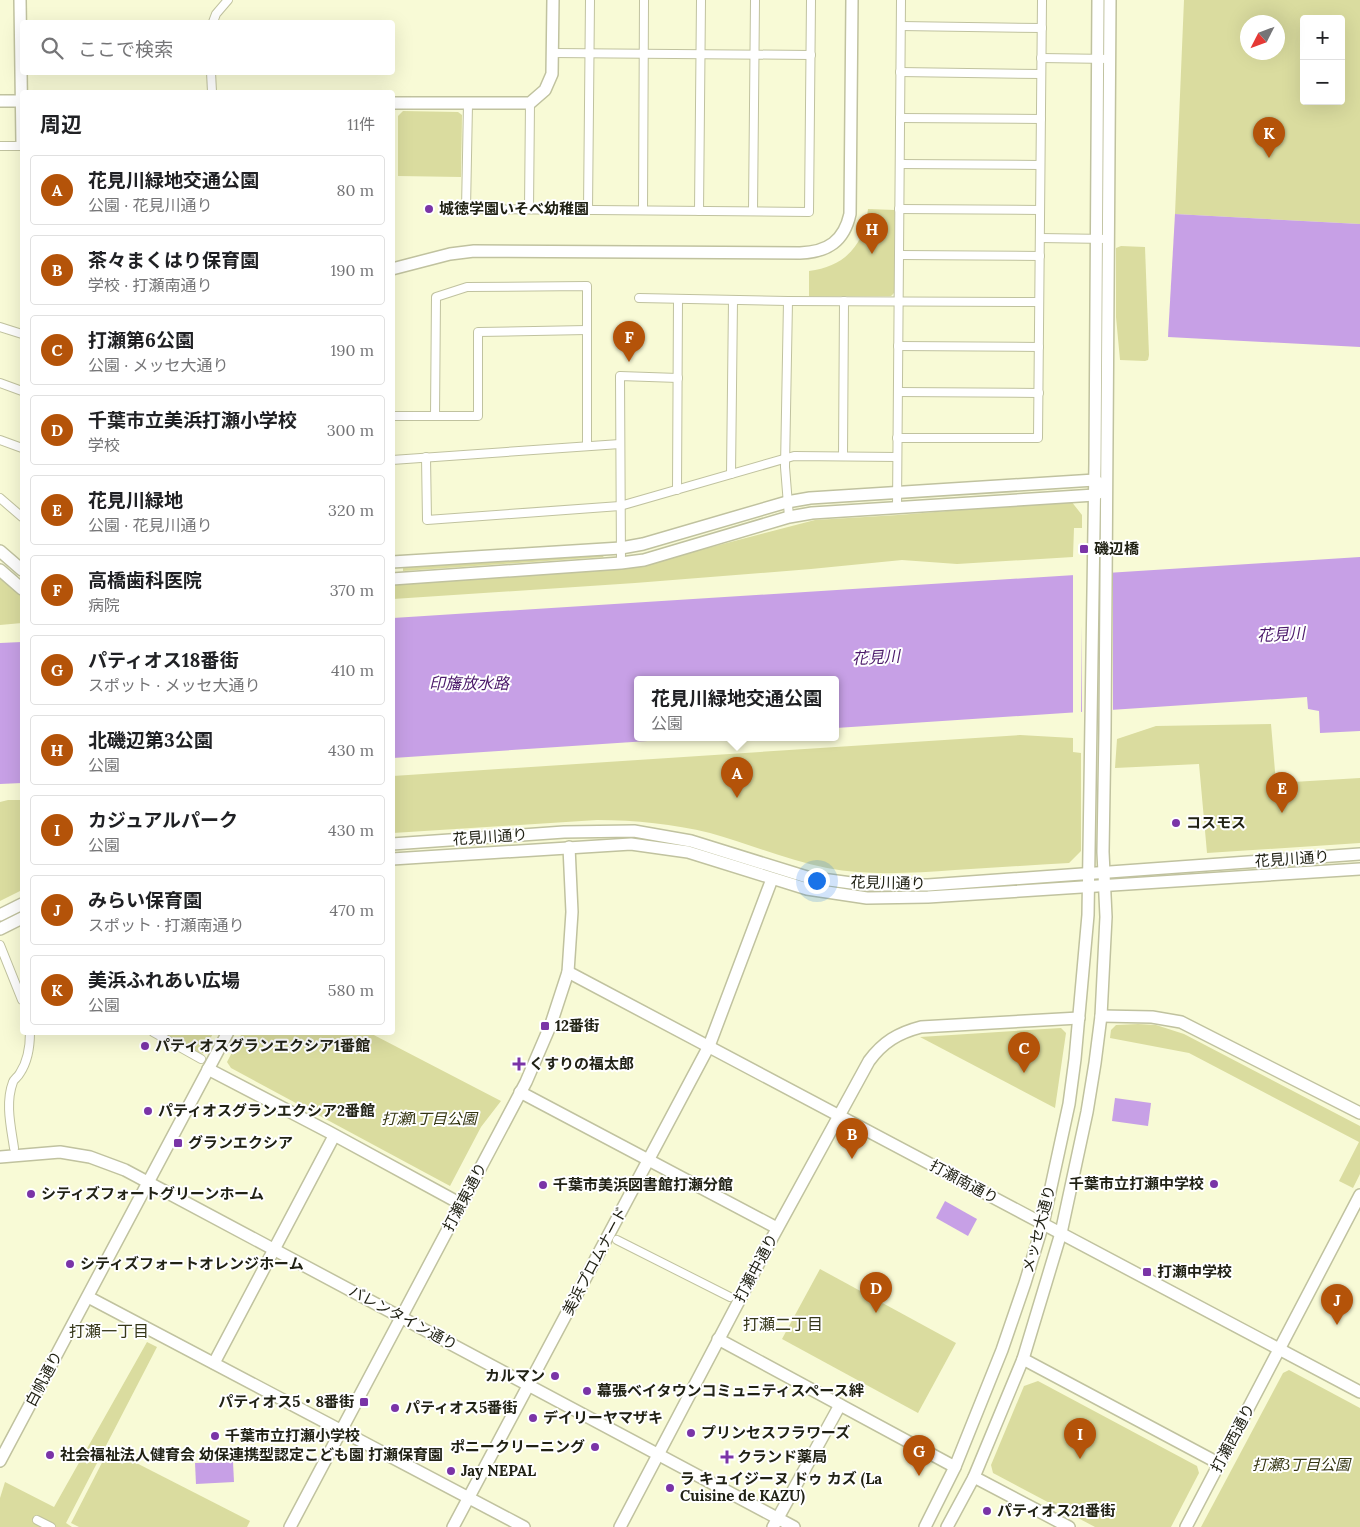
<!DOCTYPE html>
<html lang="ja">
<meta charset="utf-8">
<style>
body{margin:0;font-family:Lora,"Noto Sans JP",serif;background:#f6f6f6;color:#202124}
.controls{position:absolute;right:15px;top:15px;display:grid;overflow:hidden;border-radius:5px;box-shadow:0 5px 20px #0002}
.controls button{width:45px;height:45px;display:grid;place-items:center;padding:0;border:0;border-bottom:1px solid #e0e0e0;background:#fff;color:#202124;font:25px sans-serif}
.compass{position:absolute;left:1240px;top:15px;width:45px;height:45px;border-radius:50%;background:#fff;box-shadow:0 5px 20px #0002;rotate:228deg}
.you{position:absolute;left:816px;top:880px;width:18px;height:18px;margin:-12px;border:4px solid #fff;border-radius:50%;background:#1a73e8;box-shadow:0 0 0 8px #1a73e833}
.badge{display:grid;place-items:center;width:32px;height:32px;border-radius:50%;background:#b45309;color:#fff;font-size:16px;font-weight:700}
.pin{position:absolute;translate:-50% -41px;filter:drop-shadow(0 1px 2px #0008)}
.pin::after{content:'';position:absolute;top:26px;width:18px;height:15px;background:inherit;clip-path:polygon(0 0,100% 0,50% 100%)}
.popup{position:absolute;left:634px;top:676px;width:205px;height:65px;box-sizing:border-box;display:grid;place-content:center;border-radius:5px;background:#fff;filter:drop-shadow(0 1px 4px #0005);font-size:16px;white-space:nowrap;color:#757577}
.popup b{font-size:19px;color:#202124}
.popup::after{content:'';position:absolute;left:50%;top:100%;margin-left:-10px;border:10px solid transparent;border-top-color:#fff}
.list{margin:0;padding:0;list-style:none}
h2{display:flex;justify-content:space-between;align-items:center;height:65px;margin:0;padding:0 20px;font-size:21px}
h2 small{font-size:16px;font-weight:400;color:#757577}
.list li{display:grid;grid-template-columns:32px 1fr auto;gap:15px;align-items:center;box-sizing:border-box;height:70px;margin:0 10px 10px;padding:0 10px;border:1px solid #e0e0e0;border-radius:5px}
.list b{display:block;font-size:19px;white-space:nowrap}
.list p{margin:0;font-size:16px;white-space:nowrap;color:#757577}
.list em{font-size:16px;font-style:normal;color:#757577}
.icon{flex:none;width:28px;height:28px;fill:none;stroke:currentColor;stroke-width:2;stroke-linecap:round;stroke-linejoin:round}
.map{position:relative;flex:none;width:1360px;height:1527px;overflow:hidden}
.search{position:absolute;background:#fff;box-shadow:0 5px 20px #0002;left:20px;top:20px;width:375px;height:55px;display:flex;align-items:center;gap:12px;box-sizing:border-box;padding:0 18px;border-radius:5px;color:#757577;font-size:19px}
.panel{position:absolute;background:#fff;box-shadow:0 5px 20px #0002;left:20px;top:90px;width:375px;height:945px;border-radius:5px}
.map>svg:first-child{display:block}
</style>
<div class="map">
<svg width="1360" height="1527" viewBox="0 0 1360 1527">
<rect width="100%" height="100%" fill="#f8fad6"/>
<g fill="#dadc9f" fill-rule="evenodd">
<path d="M 1184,0 L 1360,0 L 1360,224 L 1175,214 ZM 1304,19 L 1341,19 L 1341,101 L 1304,101 ZM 1248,22 L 1278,22 L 1278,52 L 1248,52 Z"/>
<path d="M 403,111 L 458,112 L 462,115 L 461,177 L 398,176 L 398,116 Z"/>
<path d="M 868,209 L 895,210 L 894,293 L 891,296 L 809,296 L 809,271 C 846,266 864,245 868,209 Z"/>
<path d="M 1121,246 L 1145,247 L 1149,355 L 1148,360 L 1145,361 L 1120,360 L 1116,317 L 1116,248 Z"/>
<path d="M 1071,501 L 1082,515 L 1082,528 L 1074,528 L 1073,557 L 957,564 L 902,560 L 811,569 L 635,583 L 393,599 L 393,582 L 635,567 L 815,520 L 898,515 Z"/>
<path d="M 605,554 L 603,557 L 403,571 L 403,566 Z"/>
<path d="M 0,577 L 22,593 L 22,623 L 0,625 Z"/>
<path d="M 1271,724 L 1276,783 L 1360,778 L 1360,843 L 1207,853 L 1199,764 L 1115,768 L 1117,739 L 1156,726 Z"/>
<path d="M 1020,735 L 1073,738 L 1073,752 L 1081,753 L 1081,851 L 1069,863 C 1031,865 993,868 955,870 C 912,873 869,876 827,868 C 787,860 749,844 710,833 C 673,824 636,820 597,820 L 393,833 L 393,776 Z"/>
<path d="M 8,800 L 22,800 L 22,890 L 0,901 L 0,802 Z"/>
<path d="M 1138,1024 L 1156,1025 L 1184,1034 L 1360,1126 L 1360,1174 L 1353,1188 L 1339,1181 L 1359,1142 L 1189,1053 L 1110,1038 L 1111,1030 L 1116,1025 Z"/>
<path d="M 1061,1028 L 1066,1033 L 1055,1108 L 920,1037 Z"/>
<path d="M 160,1033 L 213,1033 L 204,1053 L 200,1054 Z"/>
<path d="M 242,1033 L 370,1033 L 501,1101 L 481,1127 L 450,1186 L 231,1068 L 227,1062 Z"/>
<path d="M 820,1269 L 956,1343 L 918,1413 L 782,1339 Z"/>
<path d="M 147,1342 L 157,1347 L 66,1523 L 72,1527 L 0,1527 L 0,1498 L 5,1482 L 54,1507 Z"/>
<path d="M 1289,1370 L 1360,1408 L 1360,1527 L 1201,1527 L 1283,1373 Z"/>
<path d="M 1038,1381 L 1197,1466 L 1199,1473 L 1171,1527 L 1095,1527 L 993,1473 L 991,1465 L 1024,1386 Z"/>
<path d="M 109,1449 L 250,1521 L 247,1527 L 79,1527 L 71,1523 Z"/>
</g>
<g fill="#c7a0e6">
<path d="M 1175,214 L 1360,224 L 1360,347 L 1168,337 Z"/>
<path d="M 1360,557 L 1360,731 L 1320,733 L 1319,711 L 1308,709 L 1307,697 L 836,728 L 836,679 L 638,679 L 638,737 L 708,737 L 393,758 L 393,618 Z"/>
<path d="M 22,642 L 22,783 L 0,784 L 0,643 Z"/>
<path d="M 1115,1098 L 1151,1103 L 1148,1126 L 1112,1121 Z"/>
<path d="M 945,1201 L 977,1219 L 968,1236 L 936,1218 Z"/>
<path d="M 233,1462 L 234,1482 L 196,1484 L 195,1463 Z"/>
</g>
<path fill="#f8fad6" d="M 1113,571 L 1113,712 L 1082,714 L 1082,625 L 1081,714 L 1073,715 L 1073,573 Z"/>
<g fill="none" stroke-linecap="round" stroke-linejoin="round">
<defs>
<g id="street">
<path d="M 213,22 L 216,14 L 228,0"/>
<path d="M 901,26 L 1042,28"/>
<path d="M 553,53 L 811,55"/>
<path d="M 1041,58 L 1110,59"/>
<path d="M 211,72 L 212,92"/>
<path d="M 900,72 L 1041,74"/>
<path d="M 468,104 L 466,209 L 809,212 L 811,0"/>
<path d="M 900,118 L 1041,119"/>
<path d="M 0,146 L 22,146"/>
<path d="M 900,164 L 1040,165"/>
<path d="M 529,209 L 530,103"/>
<path d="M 899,209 L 1040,210"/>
<path d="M 588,210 L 590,0"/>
<path d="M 643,210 L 644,0"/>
<path d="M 699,211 L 701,0"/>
<path d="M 753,211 L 755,0"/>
<path d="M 1040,238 L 1108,239"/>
<path d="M 899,255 L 1040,256"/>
<path d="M 639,298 L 788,301 L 1039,302"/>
<path d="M 788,301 L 785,467 L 789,517"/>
<path d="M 0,327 L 22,334"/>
<path d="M 898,346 L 1039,347"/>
<path d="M 0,383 L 22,391"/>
<path d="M 898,392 L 1039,393"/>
<path d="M 392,416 L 435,416 L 436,297 L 467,287 L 587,286 L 587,446"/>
<path d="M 435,416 L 478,416 L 478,332 L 587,330"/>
<path d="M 897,438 L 1038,438 L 1042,0"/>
<path d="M 0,440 L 22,448"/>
<path d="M 843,456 L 844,301"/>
<path d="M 426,457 L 427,520 L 620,506 L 794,456 L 897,457"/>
<path d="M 392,460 L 620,444"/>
<path d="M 731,474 L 733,300"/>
<path d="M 677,490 L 678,299"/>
<path d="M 0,498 L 22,517"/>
<path d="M 897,508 L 901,0"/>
<path d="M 621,563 L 620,376 L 678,378"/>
<path d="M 0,945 L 22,1000"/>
<path d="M 153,1032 L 201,1059"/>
<path d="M 14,1148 C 11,1127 5,1103 13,1082 C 14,1079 18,1077 20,1073 C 28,1061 30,1047 30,1032"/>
<path d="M 617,1240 L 730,1297"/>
<path d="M 37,1520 L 51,1527"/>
</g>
<g id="secondary">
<path d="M 20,0 L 22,143"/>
<path d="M 0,101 L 22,101"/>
<path d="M 392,103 L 530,103 L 545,90 L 552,74 L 553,0"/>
<path d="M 392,269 L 450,254 L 474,251 L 800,253 C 828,252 844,241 850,214 L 852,0"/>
<path d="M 0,551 L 22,570"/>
<path d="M 392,562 L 621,548 L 643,544 L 787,502 L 810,498 L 1095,480 L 1100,484"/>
<path d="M 0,570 L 22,589"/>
<path d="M 392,579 L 621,563 L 644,560 L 789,517 L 812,513 L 1095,495 L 1100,492"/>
<path d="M 392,844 L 564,832 L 634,831 L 691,841 L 807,877 L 866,885 L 928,885 L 1360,854"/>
<path d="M 392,859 L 631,844 L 688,852 L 807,889 L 867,898 L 928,897 L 1360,869"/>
<path d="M 0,915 L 22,904"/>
<path d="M 0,929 L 22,918"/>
<path d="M 568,972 L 1360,1392"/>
<path d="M 1101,1016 L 1152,1017 L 1181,1022 L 1360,1113"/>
<path d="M 208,1069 L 327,1131 L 461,1204"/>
<path d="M 520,1092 L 777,1228"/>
<path d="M 0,1157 L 60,1152 L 90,1157 L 125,1170 L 794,1527"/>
<path d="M 88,1297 L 524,1527"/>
<path d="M 718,1339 L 955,1467"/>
<path d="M 1023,1359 L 1220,1464"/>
<path d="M 214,1363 L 334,1136"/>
<path d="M 0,1461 L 228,1032"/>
<path d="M 974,1477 L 1069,1527"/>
<path d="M 290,1527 L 526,1082 L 551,1024 L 568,972 L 572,912 L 569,847"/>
<path d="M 453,1527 L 709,1046 L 772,879"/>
<path d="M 620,1527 L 771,1240 L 869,1061 C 883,1042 898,1033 921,1027 L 1079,1018"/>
<path d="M 773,1527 L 840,1405"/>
<path d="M 925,1527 L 955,1467 L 1002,1350 L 1025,1283 L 1043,1224 L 1069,1104 L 1075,1059 L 1088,915 L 1095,463 L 1098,0"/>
<path d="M 947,1527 L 974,1477 L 1023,1359 L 1061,1233 L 1087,1112 L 1095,1063 L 1101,1016 L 1106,917 L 1103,852 L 1105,730 L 1110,0"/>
<path d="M 1186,1527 L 1360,1195"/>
</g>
</defs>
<use href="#street" stroke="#c0c29f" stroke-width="10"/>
<use href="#secondary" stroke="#c0c29f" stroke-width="14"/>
<use href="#street" stroke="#fff" stroke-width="8"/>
<use href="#secondary" stroke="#fff" stroke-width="11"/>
</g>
<g fill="#7a34a7" stroke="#fff" stroke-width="2">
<circle cx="429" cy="209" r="5"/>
<rect x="1079" y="544" width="10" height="10" rx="2.5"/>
<circle cx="1176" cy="823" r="5"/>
<rect x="540" y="1021" width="10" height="10" rx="2.5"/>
<circle cx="145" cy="1046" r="5"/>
<path d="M516.5 1056.5h5v5h5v5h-5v5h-5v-5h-5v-5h5z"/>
<circle cx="148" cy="1111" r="5"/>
<rect x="173" y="1138" width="10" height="10" rx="2.5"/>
<circle cx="1214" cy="1184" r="5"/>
<circle cx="543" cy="1185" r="5"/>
<circle cx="31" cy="1194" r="5"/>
<circle cx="70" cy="1264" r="5"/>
<rect x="1142" y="1267" width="10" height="10" rx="2.5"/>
<circle cx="555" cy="1376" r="5"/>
<circle cx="587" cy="1391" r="5"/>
<rect x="359" y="1397" width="10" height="10" rx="2.5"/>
<circle cx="395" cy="1408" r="5"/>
<circle cx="533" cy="1418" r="5"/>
<circle cx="691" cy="1433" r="5"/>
<circle cx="215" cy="1436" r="5"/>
<circle cx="595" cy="1447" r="5"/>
<circle cx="50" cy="1455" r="5"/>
<path d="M724.5 1449.5h5v5h5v5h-5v5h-5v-5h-5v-5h5z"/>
<circle cx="451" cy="1471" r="5"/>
<circle cx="670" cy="1488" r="5"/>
<circle cx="987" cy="1511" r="5"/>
</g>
<g text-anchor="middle" stroke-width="4" stroke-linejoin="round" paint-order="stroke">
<g font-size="15" font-weight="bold" fill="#212215" stroke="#fff" text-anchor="start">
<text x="439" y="214">城徳学園いそべ幼稚園</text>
<text x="1094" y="554">磯辺橋</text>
<text x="1186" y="828">コスモス</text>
<text x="555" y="1031">12番街</text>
<text x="155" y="1051">パティオスグランエクシア1番館</text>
<text x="529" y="1069">くすりの福太郎</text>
<text x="158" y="1116">パティオスグランエクシア2番館</text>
<text x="188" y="1148">グランエクシア</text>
<text x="1204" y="1189" text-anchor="end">千葉市立打瀬中学校</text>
<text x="553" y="1190">千葉市美浜図書館打瀬分館</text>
<text x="41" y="1199">シティズフォートグリーンホーム</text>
<text x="80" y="1269">シティズフォートオレンジホーム</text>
<text x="1157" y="1277">打瀬中学校</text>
<text x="545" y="1381" text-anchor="end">カルマン</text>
<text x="597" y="1396">幕張ベイタウンコミュニティスペース絆</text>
<text x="354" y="1407" text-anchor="end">パティオス5・8番街</text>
<text x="405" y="1413">パティオス5番街</text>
<text x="543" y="1423">デイリーヤマザキ</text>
<text x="701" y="1438">プリンセスフラワーズ</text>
<text x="225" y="1441">千葉市立打瀬小学校</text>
<text x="585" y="1452" text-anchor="end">ポニークリーニング</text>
<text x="60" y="1460">社会福祉法人健育会 幼保連携型認定こども園 打瀬保育園</text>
<text x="737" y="1462">クランド薬局</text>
<text x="461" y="1476">Jay NEPAL</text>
<text x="680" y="1484">ラ キュイジーヌ ドゥ カズ (La<tspan x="680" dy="17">Cuisine de KAZU)</tspan></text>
<text x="997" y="1516">パティオス21番街</text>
</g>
<g font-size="15" fill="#212215" stroke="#fff">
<text transform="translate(490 837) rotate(-4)" y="5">花見川通り</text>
<text transform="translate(1292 859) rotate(-4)" y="5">花見川通り</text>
<text transform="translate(888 883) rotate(1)" y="5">花見川通り</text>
<text transform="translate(964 1182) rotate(28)" y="5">打瀬南通り</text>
<text transform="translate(465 1197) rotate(-62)" y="5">打瀬東通り</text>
<text transform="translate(1039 1229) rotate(-75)" y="5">メッセ大通り</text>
<text transform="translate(595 1261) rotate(-62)" y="5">美浜プロムナード</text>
<text transform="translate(756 1268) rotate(-62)" y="5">打瀬中通り</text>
<text transform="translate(403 1318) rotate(28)" y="5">バレンタイン通り</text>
<text transform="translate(44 1379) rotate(-62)" y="5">白帆通り</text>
<text transform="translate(1233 1438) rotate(-62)" y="5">打瀬西通り</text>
</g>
<g font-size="15" font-style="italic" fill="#343511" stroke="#fff">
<text x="429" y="1124">打瀬1丁目公園</text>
<text x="1301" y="1470">打瀬3丁目公園</text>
</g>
<g font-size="16" font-style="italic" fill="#4b196a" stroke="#fff">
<text transform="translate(1281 634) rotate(-3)" y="6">花見川</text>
<text transform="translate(876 657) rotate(-3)" y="6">花見川</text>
<text x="469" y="689">印旛放水路</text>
</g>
<g font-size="16" fill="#363719" stroke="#fff">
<text x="783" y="1330">打瀬二丁目</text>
<text x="109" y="1337">打瀬一丁目</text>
</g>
</g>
</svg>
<div class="controls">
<button>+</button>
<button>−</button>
</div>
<svg class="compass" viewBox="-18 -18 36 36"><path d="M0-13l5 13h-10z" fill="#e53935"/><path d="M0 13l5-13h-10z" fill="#757577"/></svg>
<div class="you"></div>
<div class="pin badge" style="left:737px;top:798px">A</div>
<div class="popup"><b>花見川緑地交通公園</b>公園</div>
<div class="pin badge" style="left:852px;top:1159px">B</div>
<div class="pin badge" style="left:1024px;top:1073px">C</div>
<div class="pin badge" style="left:876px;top:1313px">D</div>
<div class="pin badge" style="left:1282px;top:813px">E</div>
<div class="pin badge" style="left:629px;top:362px">F</div>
<div class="pin badge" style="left:919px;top:1476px">G</div>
<div class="pin badge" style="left:872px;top:254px">H</div>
<div class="pin badge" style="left:1080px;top:1459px">I</div>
<div class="pin badge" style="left:1337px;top:1325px">J</div>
<div class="pin badge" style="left:1269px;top:158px">K</div>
<div class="search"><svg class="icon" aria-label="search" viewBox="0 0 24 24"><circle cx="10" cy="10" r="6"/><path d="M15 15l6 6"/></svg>ここで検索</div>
<section class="panel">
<h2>周辺<small>11件</small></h2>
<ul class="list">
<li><span class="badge">A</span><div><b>花見川緑地交通公園</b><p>公園 · 花見川通り</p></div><em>80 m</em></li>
<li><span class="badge">B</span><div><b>茶々まくはり保育園</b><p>学校 · 打瀬南通り</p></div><em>190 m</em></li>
<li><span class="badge">C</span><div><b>打瀬第6公園</b><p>公園 · メッセ大通り</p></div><em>190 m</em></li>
<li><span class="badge">D</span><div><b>千葉市立美浜打瀬小学校</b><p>学校</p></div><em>300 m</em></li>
<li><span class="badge">E</span><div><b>花見川緑地</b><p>公園 · 花見川通り</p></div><em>320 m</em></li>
<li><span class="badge">F</span><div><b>高橋歯科医院</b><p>病院</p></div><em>370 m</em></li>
<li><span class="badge">G</span><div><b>パティオス18番街</b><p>スポット · メッセ大通り</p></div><em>410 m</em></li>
<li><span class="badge">H</span><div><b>北磯辺第3公園</b><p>公園</p></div><em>430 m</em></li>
<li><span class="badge">I</span><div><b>カジュアルパーク</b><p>公園</p></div><em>430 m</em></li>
<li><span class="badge">J</span><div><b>みらい保育園</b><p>スポット · 打瀬南通り</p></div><em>470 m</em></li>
<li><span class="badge">K</span><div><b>美浜ふれあい広場</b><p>公園</p></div><em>580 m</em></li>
</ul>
</section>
</div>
